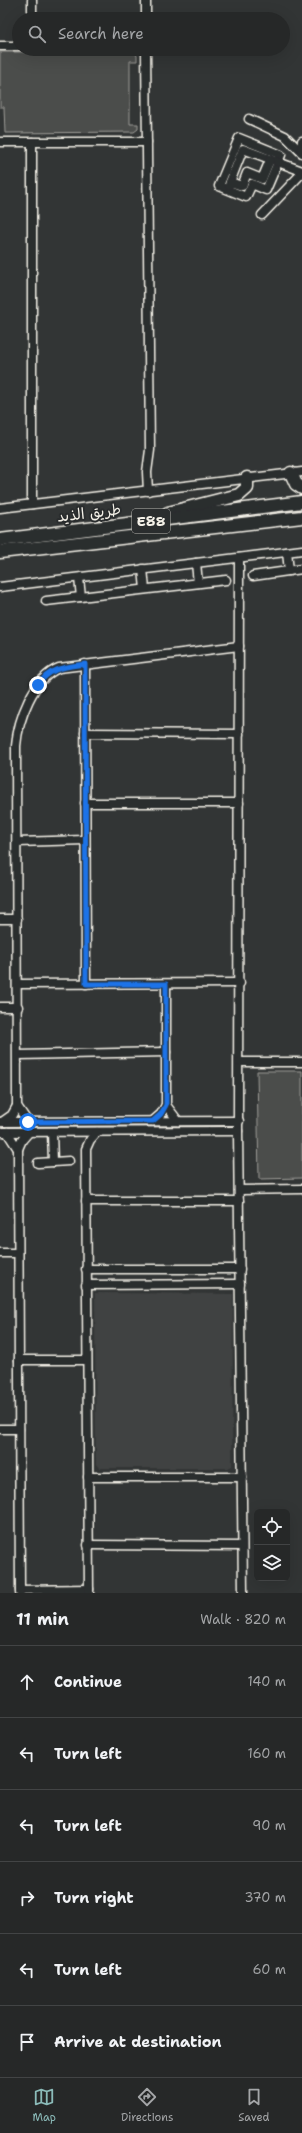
<!DOCTYPE html>
<meta charset="utf-8">
<style>
body{margin:0;font-family:"Shantell Sans","Playpen Sans Arabic",sans-serif;background:#2e3030;color:#f1f3f6}
.controls{position:absolute;right:12px;bottom:12px;display:grid;overflow:hidden;border-radius:6px;box-shadow:0 4px 16px #0002}
.controls button{width:36px;height:36px;display:grid;place-items:center;padding:0;border:0;border-bottom:1px solid #424445;background:#262828;color:#f1f3f6;font:20px sans-serif}
.stop{position:absolute;width:12px;height:12px;margin:-9px;border:3px solid #1a73e8;border-radius:50%;background:#fff}
.stop.end{background:#1a73e8;border-color:#fff;box-shadow:0 1px 4px #0008}
.list{margin:0;padding:0;list-style:none}
h2{display:flex;justify-content:space-between;align-items:center;height:52px;margin:0;padding:0 16px;font-size:17px}
h2 small{font-size:13px;font-weight:400;color:#a4a6a8}
.list li{display:grid;grid-template-columns:26px 1fr auto;gap:12px;align-items:center;box-sizing:border-box;height:72px;padding:0 16px;border-top:1px solid #424445}
.list b{display:block;font-size:15px;white-space:nowrap}
.list em{font-size:13px;font-style:normal;color:#a4a6a8}
.icon{flex:none;width:22px;height:22px;fill:none;stroke:currentColor;stroke-width:2;stroke-linecap:round;stroke-linejoin:round}
.map{position:relative;flex:none;width:302px;height:1593px;overflow:hidden}
.search{position:absolute;background:#262828;box-shadow:0 4px 16px #0002;left:12px;right:12px;top:12px;height:44px;display:flex;align-items:center;gap:10px;box-sizing:border-box;padding:0 14px;border-radius:22px;color:#a4a6a8;font-size:15px}
.sheet{height:484px;background:#262828}
nav{display:flex;justify-content:space-around;align-items:center;box-sizing:border-box;height:56px;border-top:1px solid #424445;background:#262828;font-size:11px;color:#a4a6a8}
nav a{display:grid;justify-items:center;gap:2px}
nav .on{color:#8bbbb9}
.map>svg:first-child{display:block}
</style>
<div class="map">
<svg width="302" height="1593" viewBox="0 0 302 1593">
<rect width="100%" height="100%" fill="#323535"/>
<filter id="ink" filterUnits="userSpaceOnUse"><feTurbulence type="fractalNoise" baseFrequency=".025" numOctaves="2"/><feDisplacementMap in="SourceGraphic" scale="8" xChannelSelector="R" yChannelSelector="G"/><feConvolveMatrix kernelMatrix="1 2 1 2 8 2 1 2 1" color-interpolation-filters="sRGB"/></filter>
<g filter="url(#ink)">
<path fill="#404242" d="M 95,1293 L 233,1294 L 232,1466 L 228,1468 L 99,1468 L 96,1464 Z"/>
<g fill="#4b4d4c" stroke="#a09f9a">
<path d="M 0,52 L 135,52 L 137,56 L 137,61 L 130,61 L 130,124 L 138,124 L 138,129 L 134,132 L 5,133 L 4,107 L 0,107 Z"/>
<path d="M 257,1071 L 302,1071 L 302,1178 L 259,1179 Z"/>
</g>
<g fill="none" stroke-linecap="round" stroke-linejoin="round">
<defs>
<g id="minor">
<path d="M 146,0 L 146,19"/>
<path d="M 32,19 L 32,0"/>
<path d="M 0,46 L 19,46"/>
<path d="M 146,49 L 150,450 L 147,472 L 148,491"/>
<path d="M 249,119 L 285,136 L 302,153"/>
<path d="M 239,138 L 281,155 L 266,190 L 252,184 L 246,197 L 219,186 Z"/>
<path d="M 0,142 L 147,142"/>
<path d="M 301,151 L 302,141"/>
<path d="M 230,182 L 243,149 L 302,171"/>
<path d="M 229,185 L 230,182 L 242,186 L 247,173 L 262,179 L 270,160"/>
<path d="M 262,215 L 302,173"/>
<path d="M 32,504 L 32,142"/>
<path d="M 0,508 L 302,472"/>
<path d="M 287,552 L 289,571"/>
<path d="M 239,558 L 238,1131 L 243,1593"/>
<path d="M 196,563 L 198,583"/>
<path d="M 143,569 L 145,589"/>
<path d="M 253,576 L 302,569"/>
<path d="M 79,578 L 81,597"/>
<path d="M 0,587 L 302,550"/>
<path d="M 46,601 L 226,580"/>
<path d="M 85,664 L 86,984"/>
<path d="M 85,733 L 239,734"/>
<path d="M 85,803 L 239,803"/>
<path d="M 17,842 L 85,840"/>
<path d="M 0,919 L 17,919"/>
<path d="M 18,984 L 240,983"/>
<path d="M 0,1007 L 18,1007"/>
<path d="M 18,1055 L 166,1052"/>
<path d="M 239,1062 L 302,1062"/>
<path d="M 166,1105 L 178,1121"/>
<path d="M 153,1121 L 161,1114 L 166,1105 L 166,984"/>
<path d="M 0,1122 L 239,1121"/>
<path d="M 2,1122 L 12,1115 L 17,1106"/>
<path d="M 28,1122 L 17,1106 L 16,746 C 18,720 33,678 59,668 L 239,646"/>
<path d="M 0,1132 L 238,1131"/>
<path d="M 7,1132 L 18,1149"/>
<path d="M 52,1132 L 53,1162"/>
<path d="M 38,1163 L 69,1161"/>
<path d="M 239,1190 L 302,1189"/>
<path d="M 86,1201 L 239,1201"/>
<path d="M 0,1253 L 18,1253"/>
<path d="M 86,1269 L 240,1269"/>
<path d="M 86,1285 L 240,1284"/>
<path d="M 19,1360 L 86,1360"/>
<path d="M 0,1429 L 19,1429"/>
<path d="M 88,1477 L 242,1477"/>
<path d="M 88,1545 L 242,1546"/>
<path d="M 20,1590 L 89,1589"/>
<path d="M 20,1593 L 18,1149 L 22,1140 L 29,1132"/>
<path d="M 89,1593 L 86,1149 L 90,1140 L 97,1132"/>
</g>
<g id="highway">
<path d="M 291,473 L 296,484 L 302,488"/>
<path d="M 168,513 L 239,495 L 247,488 L 247,478"/>
<path d="M 0,540 L 302,502"/>
<path d="M 0,552 L 302,517"/>
</g>
</defs>
<use href="#minor" stroke="#f4f1e8" stroke-width="11"/>
<use href="#highway" stroke="#f4f1e8" stroke-width="15"/>
<use href="#minor" stroke="#2a2d2e" stroke-width="8"/>
<use href="#highway" stroke="#2a2d2e" stroke-width="12"/>
</g>
</g>
<g fill="none" stroke-linecap="round" stroke-linejoin="round" filter="url(#ink)">
<path stroke="#1a73e8" stroke-width="5" d="M 28,1122 L 153,1121 L 161,1114 L 166,1105 L 166,984 L 86,984 L 85,664 C 66,667 50,667 38,685"/>
</g>
<g text-anchor="middle" stroke-width="4" stroke-linejoin="round" paint-order="stroke">
<rect fill="#2a2d2e" stroke="#b7b6b0" stroke-width="1" x="132" y="509" width="38" height="24" rx="3"/>
<g font-size="14" font-weight="bold" fill="#f4f1e8">
<text x="151" y="526">E88</text>
</g>
<g font-size="15" fill="#f4f1e8" stroke="#2a2d2e">
<text transform="translate(89 513) rotate(-7)" y="5">طريق الذيد</text>
</g>
</g>
</svg>
<div class="controls">
<button><svg class="icon" aria-label="locate" viewBox="0 0 24 24"><circle cx="12" cy="12" r="6"/><path d="M12 2v4M12 18v4M2 12h4M18 12h4"/></svg></button>
<button><svg class="icon" aria-label="layers" viewBox="0 0 24 24"><path d="M12 4l9 5-9 5-9-5zM3 14l9 5 9-5"/></svg></button>
</div>
<div class="stop" style="left:28px;top:1122px"></div>
<div class="stop end" style="left:38px;top:685px"></div>
<div class="search"><svg class="icon" aria-label="search" viewBox="0 0 24 24"><circle cx="10" cy="10" r="6"/><path d="M15 15l6 6"/></svg>Search here</div>
</div>
<section class="sheet">
<h2>11 min<small>Walk · 820 m</small></h2>
<ul class="list">
<li><svg class="icon" aria-label="ahead" viewBox="0 0 24 24"><path d="M12 20V5M6 11l6-6 6 6"/></svg><div><b>Continue</b></div><em>140 m</em></li>
<li><svg class="icon" aria-label="left" viewBox="0 0 24 24"><path d="M17 20v-9H6M10 6l-5 5 5 5"/></svg><div><b>Turn left</b></div><em>160 m</em></li>
<li><svg class="icon" aria-label="left" viewBox="0 0 24 24"><path d="M17 20v-9H6M10 6l-5 5 5 5"/></svg><div><b>Turn left</b></div><em>90 m</em></li>
<li><svg class="icon" aria-label="right" viewBox="0 0 24 24"><path d="M7 20v-9h11M14 6l5 5-5 5"/></svg><div><b>Turn right</b></div><em>370 m</em></li>
<li><svg class="icon" aria-label="left" viewBox="0 0 24 24"><path d="M17 20v-9H6M10 6l-5 5 5 5"/></svg><div><b>Turn left</b></div><em>60 m</em></li>
<li><svg class="icon" aria-label="arrive" viewBox="0 0 24 24"><path d="M6 21V4h12l-3 4 3 4H6"/></svg><div><b>Arrive at destination</b></div></li>
</ul>
</section>
<nav>
<a class="on"><svg class="icon" aria-label="map" viewBox="0 0 24 24"><path d="M3 6l6-2 6 2 6-2v14l-6 2-6-2-6 2zM9 4v14M15 6v14"/></svg>Map</a>
<a><svg class="icon" aria-label="directions" viewBox="0 0 24 24"><path d="M12 3l9 9-9 9-9-9zM9 14v-3h6M13 9l2 2-2 2"/></svg>Directions</a>
<a><svg class="icon" aria-label="saved" viewBox="0 0 24 24"><path d="M7 4h10v16l-5-4-5 4z"/></svg>Saved</a>
</nav>
